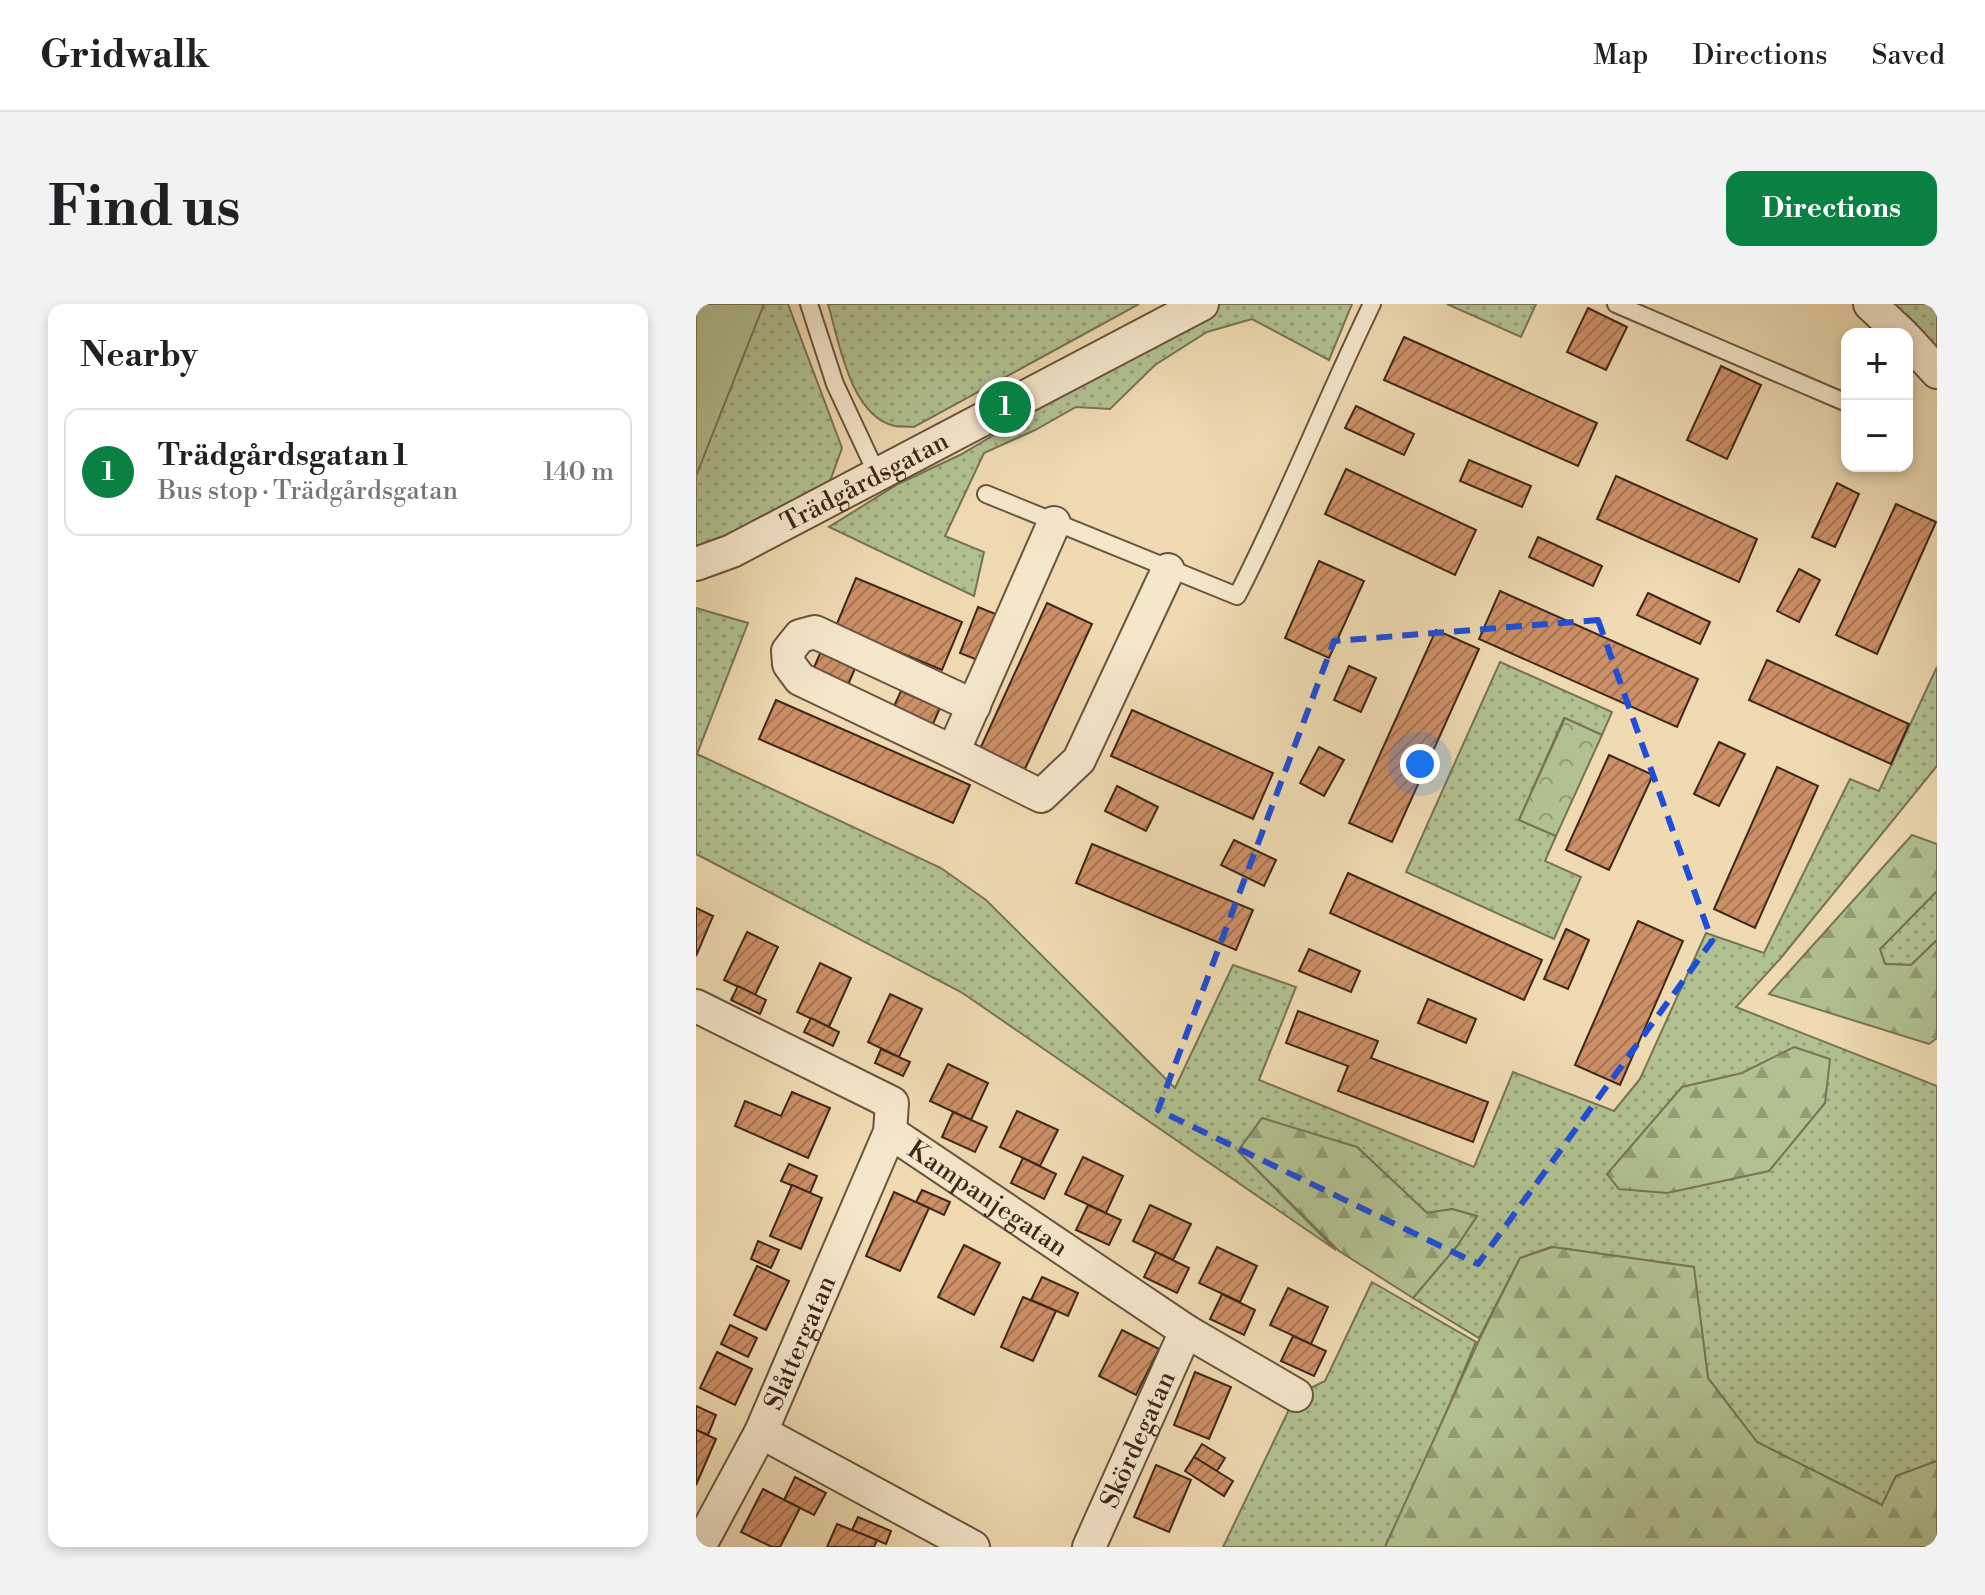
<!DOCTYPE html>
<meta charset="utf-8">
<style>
body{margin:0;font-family:"Libre Bodoni",serif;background:#f2f2f2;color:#202124}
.controls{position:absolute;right:24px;top:24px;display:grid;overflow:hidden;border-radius:16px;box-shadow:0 4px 12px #0003}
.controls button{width:72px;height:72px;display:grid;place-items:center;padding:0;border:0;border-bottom:2px solid #e0e0e0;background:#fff;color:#202124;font:40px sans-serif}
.you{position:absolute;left:724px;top:460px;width:28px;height:28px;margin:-20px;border:6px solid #fff;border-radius:50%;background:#1a73e8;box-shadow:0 0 0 12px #1a73e833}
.badge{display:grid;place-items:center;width:52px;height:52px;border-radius:50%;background:#0b8043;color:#fff;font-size:26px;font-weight:700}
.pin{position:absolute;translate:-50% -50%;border:4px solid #fff;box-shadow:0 2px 8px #0006}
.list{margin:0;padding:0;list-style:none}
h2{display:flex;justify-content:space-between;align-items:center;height:104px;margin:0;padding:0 32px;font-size:34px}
h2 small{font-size:26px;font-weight:400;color:#757577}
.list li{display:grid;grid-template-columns:52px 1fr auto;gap:24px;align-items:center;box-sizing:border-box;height:128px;margin:0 16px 16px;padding:0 16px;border:2px solid #e0e0e0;border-radius:16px}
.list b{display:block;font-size:30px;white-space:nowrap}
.list p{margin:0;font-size:26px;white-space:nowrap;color:#757577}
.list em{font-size:26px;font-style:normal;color:#757577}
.map{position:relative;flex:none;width:1241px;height:1243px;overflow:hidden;border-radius:16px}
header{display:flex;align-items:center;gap:48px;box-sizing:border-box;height:112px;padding:0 40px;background:#fff;border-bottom:2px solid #e0e0e0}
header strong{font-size:38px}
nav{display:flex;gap:44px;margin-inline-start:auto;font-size:28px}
.intro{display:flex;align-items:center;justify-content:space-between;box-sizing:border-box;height:192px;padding:0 48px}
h1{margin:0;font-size:56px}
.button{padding:20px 36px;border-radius:16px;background:#0b8043;color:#fff;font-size:28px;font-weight:700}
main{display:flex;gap:48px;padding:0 48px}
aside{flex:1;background:#fff;border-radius:16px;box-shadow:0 4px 12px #0003}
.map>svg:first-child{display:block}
</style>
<header>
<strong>Gridwalk</strong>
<nav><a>Map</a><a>Directions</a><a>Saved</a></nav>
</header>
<div class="intro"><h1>Find us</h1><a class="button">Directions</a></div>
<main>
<aside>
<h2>Nearby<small></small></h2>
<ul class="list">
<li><span class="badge">1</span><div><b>Trädgårdsgatan 1</b><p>Bus stop · Trädgårdsgatan</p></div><em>140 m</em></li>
</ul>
</aside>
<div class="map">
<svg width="1241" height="1243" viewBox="0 0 1241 1243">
<defs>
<pattern id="grass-dots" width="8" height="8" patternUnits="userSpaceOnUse" patternTransform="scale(2)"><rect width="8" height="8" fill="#b2c191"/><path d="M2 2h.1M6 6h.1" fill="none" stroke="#929d76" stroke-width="1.8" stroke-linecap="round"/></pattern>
<pattern id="forest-firs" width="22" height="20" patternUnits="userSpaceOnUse" patternTransform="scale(2)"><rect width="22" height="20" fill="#b2c191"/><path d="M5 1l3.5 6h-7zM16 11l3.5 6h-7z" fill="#929d76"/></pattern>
<pattern id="park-crowns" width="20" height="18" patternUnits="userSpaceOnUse" patternTransform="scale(2)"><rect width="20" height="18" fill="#b2c191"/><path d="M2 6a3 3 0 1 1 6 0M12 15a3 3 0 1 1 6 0" fill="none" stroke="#929d76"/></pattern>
<pattern id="building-hatch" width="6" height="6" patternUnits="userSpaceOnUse" patternTransform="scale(2)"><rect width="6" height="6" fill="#cd8f66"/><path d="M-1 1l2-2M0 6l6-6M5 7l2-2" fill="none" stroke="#a87553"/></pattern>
</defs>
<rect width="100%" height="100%" fill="#efdab1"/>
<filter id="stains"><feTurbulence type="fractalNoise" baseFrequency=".0025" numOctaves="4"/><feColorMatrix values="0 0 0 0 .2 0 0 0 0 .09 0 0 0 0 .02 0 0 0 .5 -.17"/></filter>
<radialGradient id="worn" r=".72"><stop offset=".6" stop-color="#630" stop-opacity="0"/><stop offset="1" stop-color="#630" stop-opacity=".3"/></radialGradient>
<g fill="url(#grass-dots)" stroke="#787456" stroke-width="2">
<path d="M 0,0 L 92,0 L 146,144 L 134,177 L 0,247 Z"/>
<path d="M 132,0 L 443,0 L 218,123 C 212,122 205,123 199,122 C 154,112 143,37 132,0 Z"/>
<path d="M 519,0 L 656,0 L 633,56 L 556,15 L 511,28 L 459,61 L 414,105 L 380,103 L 339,126 L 288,149 L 249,232 L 288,248 L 278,292 L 133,223 L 202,180 L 264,151 Z"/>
<path d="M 751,0 L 840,0 L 825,33 Z"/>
<path d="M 1192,0 L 1241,0 L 1241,51 Z"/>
<path d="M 0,304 L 52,319 L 1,450 L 245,564 L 290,596 L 479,784 L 537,661 L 600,683 L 563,776 L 778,863 L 817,768 L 918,807 L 944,775 L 1010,629 L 1068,649 L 1154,475 L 1183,487 L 1241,363 L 1241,462 L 1084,655 L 1040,703 L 1241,782 L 1241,1157 L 1200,1172 L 1186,1201 L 1061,1138 L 1012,1074 L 997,963 L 855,943 L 824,954 L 783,1034 L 717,994 L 761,942 L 781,912 L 756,905 L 731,909 L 661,843 L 542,847 L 640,946 L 265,688 L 0,550 Z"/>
<path d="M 804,358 L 916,408 L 906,431 L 868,414 L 823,516 L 860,532 L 849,557 L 885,573 L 858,635 L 710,568 Z"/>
<path d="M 1241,587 L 1241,636 L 1215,661 L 1189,660 L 1184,645 Z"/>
<path d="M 676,978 L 780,1038 L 726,1166 L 689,1243 L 527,1243 L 600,1091 L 629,1077 Z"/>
</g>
<g fill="url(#forest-firs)" stroke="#787456" stroke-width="2">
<path d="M 1216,531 L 1241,540 L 1241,587 L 1184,645 L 1189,660 L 1215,661 L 1241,636 L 1241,734 L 1233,740 L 1073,690 Z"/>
<path d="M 1098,743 L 1134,755 L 1129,799 L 1073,867 L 971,889 L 923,885 L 911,870 L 986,783 L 1046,769 Z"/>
<path d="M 566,814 L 661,843 L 731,909 L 756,905 L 781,912 L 761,942 L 717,994 L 643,947 L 542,847 Z"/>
<path d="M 857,943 L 998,963 L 1012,1074 L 1061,1138 L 1186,1201 L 1200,1172 L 1241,1157 L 1241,1243 L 689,1243 L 783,1036 L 824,954 Z"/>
</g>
<path fill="url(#park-crowns)" stroke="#787456" stroke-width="2" d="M 869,414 L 906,431 L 860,532 L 823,516 Z"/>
<path fill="#b2c191" stroke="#787456" stroke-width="2" d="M 0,0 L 68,0 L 0,172 Z"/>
<g fill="url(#building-hatch)" stroke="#3f271a" stroke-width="2">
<path d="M 892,4 L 931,23 L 910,66 L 871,48 Z"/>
<path d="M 708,33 L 901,119 L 882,162 L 688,76 Z"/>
<path d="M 1025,62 L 1065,81 L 1031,155 L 991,136 Z"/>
<path d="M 660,102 L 718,130 L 708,151 L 649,124 Z"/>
<path d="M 773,156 L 835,182 L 826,203 L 764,177 Z"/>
<path d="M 650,165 L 780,226 L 759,271 L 629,210 Z"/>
<path d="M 920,172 L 1061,235 L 1043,278 L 901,215 Z"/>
<path d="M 1141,179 L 1163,190 L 1139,243 L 1116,233 Z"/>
<path d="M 1200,200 L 1240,218 L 1181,350 L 1140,331 Z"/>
<path d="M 842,233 L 906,262 L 897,282 L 833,253 Z"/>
<path d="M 623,257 L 668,277 L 633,354 L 589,334 Z"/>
<path d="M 1103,265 L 1124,276 L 1103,318 L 1081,307 Z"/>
<path d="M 160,274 L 266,318 L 246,366 L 140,322 Z"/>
<path d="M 804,287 L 1002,375 L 981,423 L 783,335 Z"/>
<path d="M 952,289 L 1014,318 L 1004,340 L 941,311 Z"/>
<path d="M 351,299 L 396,320 L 329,465 L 284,445 Z"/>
<path d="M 282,303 L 307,313 L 289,359 L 264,349 Z"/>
<path d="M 740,326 L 783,345 L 696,538 L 653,519 Z"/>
<path d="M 125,347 L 160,362 L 149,388 L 114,373 Z"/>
<path d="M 1071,356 L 1213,420 L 1195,460 L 1053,396 Z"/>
<path d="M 653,362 L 680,374 L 665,408 L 638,396 Z"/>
<path d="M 205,387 L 244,404 L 232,431 L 193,413 Z"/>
<path d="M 80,396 L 274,481 L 257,519 L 63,435 Z"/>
<path d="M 436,406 L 577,469 L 557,515 L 415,452 Z"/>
<path d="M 1023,438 L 1049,450 L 1023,502 L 998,490 Z"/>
<path d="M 623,443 L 648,456 L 628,492 L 604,479 Z"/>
<path d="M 913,451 L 957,471 L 913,566 L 870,546 Z"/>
<path d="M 1081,463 L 1122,482 L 1059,624 L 1018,605 Z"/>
<path d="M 421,482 L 462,503 L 450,527 L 409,507 Z"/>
<path d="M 538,536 L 580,556 L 568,582 L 525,561 Z"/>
<path d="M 396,540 L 557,606 L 540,646 L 380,579 Z"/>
<path d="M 652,569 L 846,656 L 828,696 L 634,609 Z"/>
<path d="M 0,604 L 17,612 L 0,652 Z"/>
<path d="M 942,617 L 987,637 L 924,781 L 879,761 Z"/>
<path d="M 870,625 L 893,636 L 872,685 L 848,675 Z"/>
<path d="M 51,628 L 82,643 L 59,691 L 28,676 Z"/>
<path d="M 613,645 L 664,667 L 655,688 L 603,667 Z"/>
<path d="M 124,659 L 155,674 L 133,723 L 101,708 Z"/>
<path d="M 42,682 L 70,696 L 64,710 L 35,696 Z"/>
<path d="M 194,690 L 226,705 L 203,753 L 172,738 Z"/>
<path d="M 732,695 L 780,715 L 770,739 L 722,719 Z"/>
<path d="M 602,707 L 682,737 L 675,754 L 792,798 L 777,838 L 642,787 L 652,762 L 590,739 Z"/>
<path d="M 115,714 L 143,728 L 137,742 L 108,728 Z"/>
<path d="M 185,745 L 214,758 L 207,772 L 179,759 Z"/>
<path d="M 252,760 L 292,779 L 275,816 L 234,797 Z"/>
<path d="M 96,788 L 134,804 L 112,854 L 39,822 L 49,797 L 85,812 Z"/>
<path d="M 321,807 L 362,826 L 344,862 L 304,843 Z"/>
<path d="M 257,808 L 291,823 L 279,848 L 246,833 Z"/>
<path d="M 387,853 L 427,872 L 410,909 L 369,890 Z"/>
<path d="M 327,854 L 360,870 L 348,895 L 315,879 Z"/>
<path d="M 93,860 L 121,872 L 114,889 L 85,877 Z"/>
<path d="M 96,881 L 126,894 L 105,945 L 74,932 Z"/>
<path d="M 226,886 L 254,898 L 248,911 L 220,898 Z"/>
<path d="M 198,888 L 233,904 L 204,967 L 170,952 Z"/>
<path d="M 392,901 L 425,916 L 413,941 L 380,926 Z"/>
<path d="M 454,901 L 495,920 L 477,956 L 437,937 Z"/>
<path d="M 62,937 L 83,946 L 75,964 L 55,955 Z"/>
<path d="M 268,941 L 304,959 L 278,1011 L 242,993 Z"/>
<path d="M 521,943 L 561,962 L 544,998 L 503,979 Z"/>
<path d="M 460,948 L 493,964 L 481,989 L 448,973 Z"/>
<path d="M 61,962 L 93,977 L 70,1026 L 38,1011 Z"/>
<path d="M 346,973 L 382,989 L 372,1012 L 335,996 Z"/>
<path d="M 592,984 L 632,1003 L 615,1040 L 574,1021 Z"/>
<path d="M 526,990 L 559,1006 L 548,1031 L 514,1015 Z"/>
<path d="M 327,993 L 360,1007 L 337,1057 L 305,1043 Z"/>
<path d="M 34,1021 L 61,1034 L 52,1053 L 25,1040 Z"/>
<path d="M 426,1026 L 463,1045 L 440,1091 L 403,1072 Z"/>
<path d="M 597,1032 L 630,1047 L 618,1072 L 585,1057 Z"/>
<path d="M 21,1048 L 56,1065 L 39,1101 L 4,1084 Z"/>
<path d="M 499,1068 L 535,1083 L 513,1135 L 478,1121 Z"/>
<path d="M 0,1102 L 20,1111 L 12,1131 L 0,1126 Z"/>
<path d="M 0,1126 L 20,1135 L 0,1181 Z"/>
<path d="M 506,1140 L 529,1154 L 521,1167 L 498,1153 Z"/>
<path d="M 498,1153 L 537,1177 L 528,1192 L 489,1167 Z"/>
<path d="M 460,1161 L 495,1176 L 473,1228 L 438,1213 Z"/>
<path d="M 99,1173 L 130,1189 L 118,1211 L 88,1196 Z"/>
<path d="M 67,1185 L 104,1204 L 84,1243 L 76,1243 L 45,1228 Z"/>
<path d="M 162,1213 L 195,1227 L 190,1240 L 156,1226 Z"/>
<path d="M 141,1220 L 181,1236 L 178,1243 L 131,1243 Z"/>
</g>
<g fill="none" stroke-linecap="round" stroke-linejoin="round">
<defs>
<g id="lane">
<path d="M 113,0 L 139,80 L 181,170"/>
<path d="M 920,0 L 1151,99"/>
<path d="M 290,190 L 541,292 C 590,197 629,97 676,0"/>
</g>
<g id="street">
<path d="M 1174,0 L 1206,30"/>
<path d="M 1211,35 L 1241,68"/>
<path d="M 358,219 L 257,448 L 345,492 L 383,456 L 472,266"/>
<path id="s1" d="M 0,260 L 36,247 L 506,0"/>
<path d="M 257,448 L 104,375 L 93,360 L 92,347 L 104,332 L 119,328 L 278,402"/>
<path id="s2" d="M 0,702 L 196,799 L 194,828 L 490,1027 L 600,1091"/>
<path d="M 65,1128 L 277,1243"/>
<path id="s3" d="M 3,1243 L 65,1128 L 194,828"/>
<path id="s4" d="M 393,1243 L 490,1027"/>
</g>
</defs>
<use href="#lane" stroke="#6b5440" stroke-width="20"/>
<use href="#street" stroke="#6b5440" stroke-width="36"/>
<use href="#lane" stroke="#f5e7cc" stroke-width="16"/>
<use href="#street" stroke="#f5e7cc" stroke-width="32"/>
</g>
<path fill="none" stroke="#1d4ed8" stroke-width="6" stroke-dasharray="16 10" stroke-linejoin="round" d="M 902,316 L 1016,637 L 782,960 L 462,806 L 638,337 Z"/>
<g text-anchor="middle" stroke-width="6" stroke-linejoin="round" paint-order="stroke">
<g font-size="26" fill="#3f271a" stroke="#f5e7cc">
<text dy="9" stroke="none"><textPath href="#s1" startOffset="188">Trädgårdsgatan</textPath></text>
<text dy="9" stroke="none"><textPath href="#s2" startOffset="366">Kampanjegatan</textPath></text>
<text dy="9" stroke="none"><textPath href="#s3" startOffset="228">Slåttergatan</textPath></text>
<text dy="9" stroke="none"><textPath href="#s4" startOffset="118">Skördegatan</textPath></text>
</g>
</g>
<rect width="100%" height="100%" filter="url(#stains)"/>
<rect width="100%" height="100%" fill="url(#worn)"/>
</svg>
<div class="controls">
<button>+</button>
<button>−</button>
</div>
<div class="you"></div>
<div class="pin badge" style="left:309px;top:103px">1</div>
</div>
</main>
